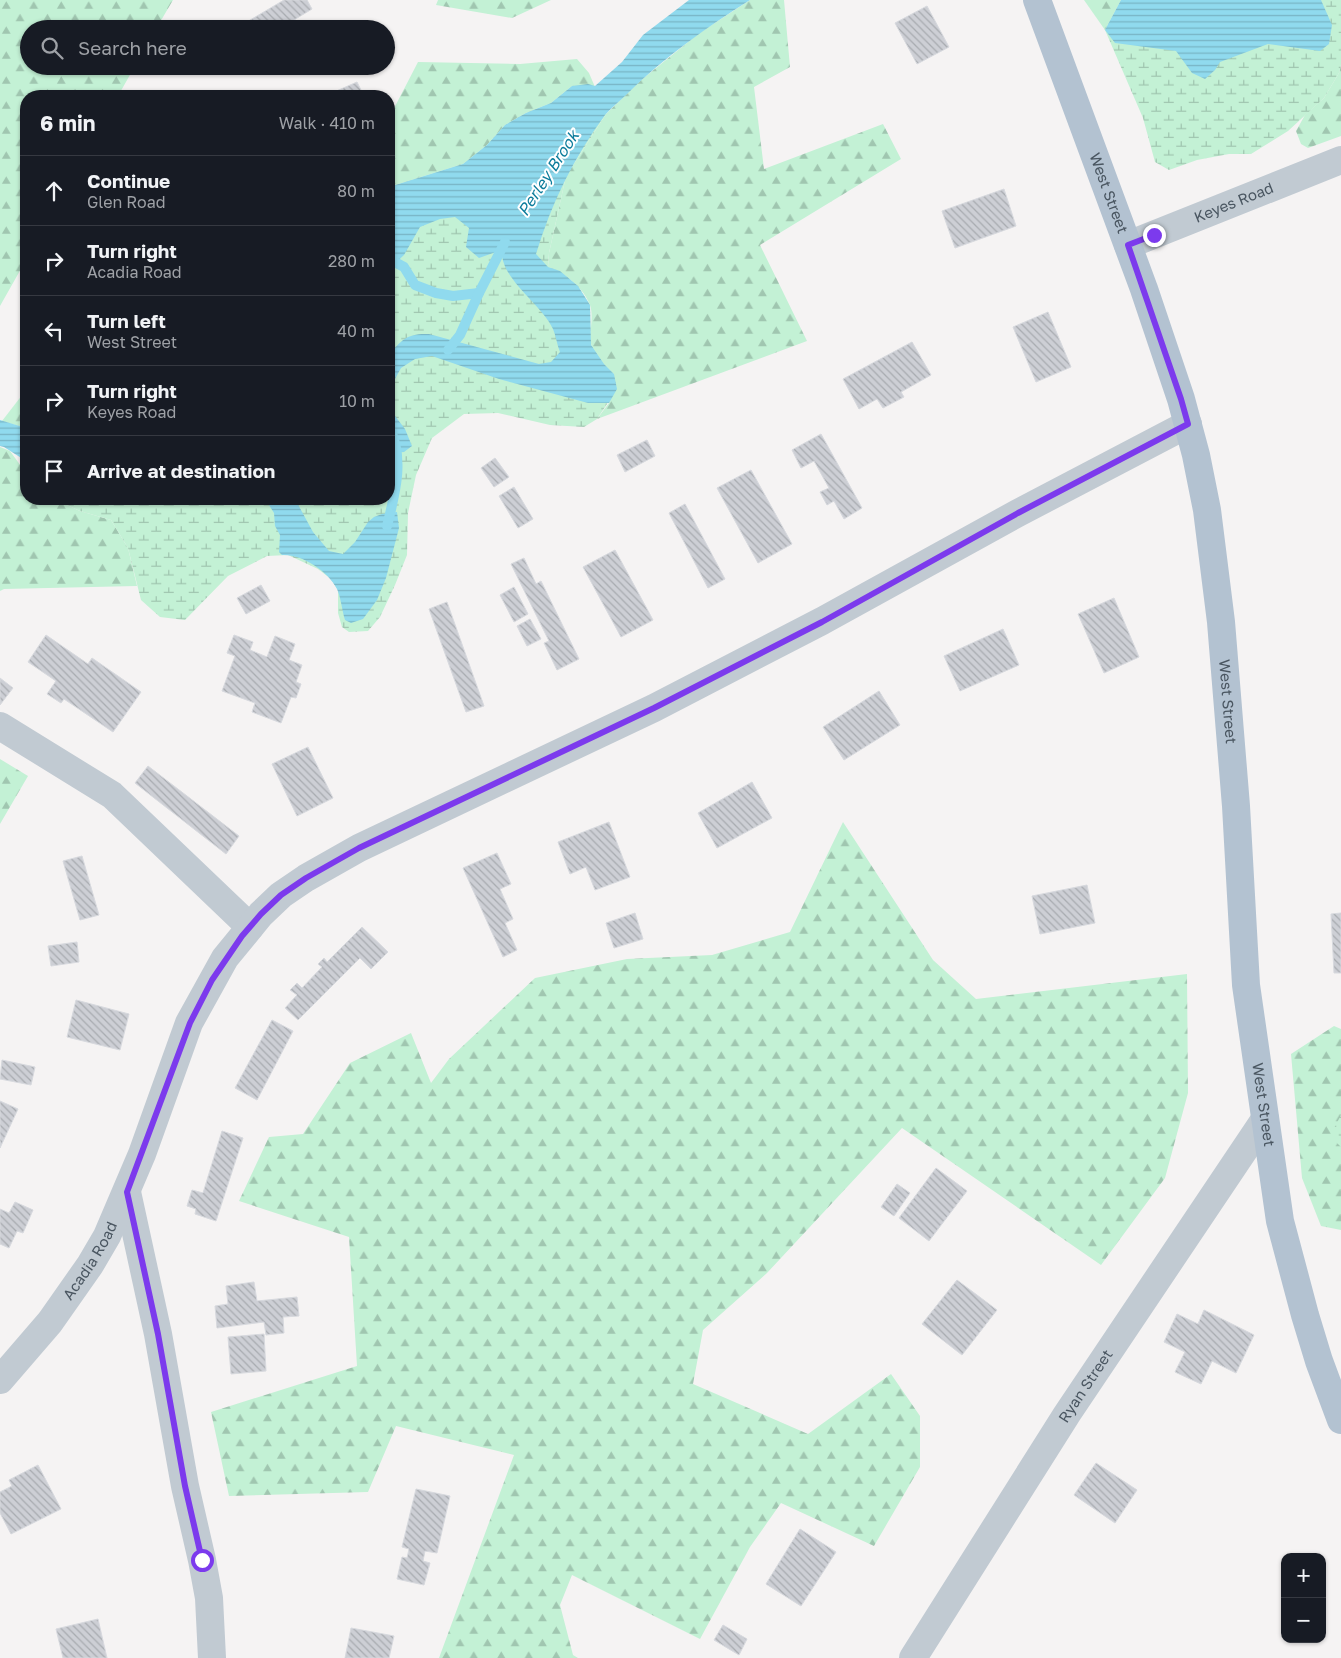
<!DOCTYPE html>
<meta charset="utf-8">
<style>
body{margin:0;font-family:"Golos Text",sans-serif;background:#20242c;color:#f1f3f6}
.controls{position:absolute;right:15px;bottom:15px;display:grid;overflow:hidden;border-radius:10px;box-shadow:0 1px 4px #0004}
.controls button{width:45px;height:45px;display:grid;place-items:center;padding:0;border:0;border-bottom:1px solid #363941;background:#171b24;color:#f1f3f6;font:25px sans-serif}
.stop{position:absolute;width:15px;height:15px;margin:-11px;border:4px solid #7c3aed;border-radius:50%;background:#fff}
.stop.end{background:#7c3aed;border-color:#fff;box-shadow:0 1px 5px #0008}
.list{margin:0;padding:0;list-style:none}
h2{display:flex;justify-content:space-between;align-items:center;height:65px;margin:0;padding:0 20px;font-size:21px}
h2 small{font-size:16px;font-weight:400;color:#9ea1a6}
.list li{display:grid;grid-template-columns:32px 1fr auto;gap:15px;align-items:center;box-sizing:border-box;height:70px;padding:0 20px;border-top:1px solid #363941}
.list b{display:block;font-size:19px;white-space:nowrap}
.list p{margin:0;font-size:16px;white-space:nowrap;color:#9ea1a6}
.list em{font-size:16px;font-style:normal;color:#9ea1a6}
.icon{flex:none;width:28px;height:28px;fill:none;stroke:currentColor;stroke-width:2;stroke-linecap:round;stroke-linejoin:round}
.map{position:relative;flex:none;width:1341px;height:1658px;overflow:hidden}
.search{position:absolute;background:#171b24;box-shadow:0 1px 4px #0004;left:20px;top:20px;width:375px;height:55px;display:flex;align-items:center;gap:12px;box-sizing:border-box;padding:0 18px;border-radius:28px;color:#9ea1a6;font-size:19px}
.panel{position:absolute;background:#171b24;box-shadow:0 1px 4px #0004;left:20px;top:90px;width:375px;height:415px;border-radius:20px}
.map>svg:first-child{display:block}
</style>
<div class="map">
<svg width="1341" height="1658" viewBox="0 0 1341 1658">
<defs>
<pattern id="forest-firs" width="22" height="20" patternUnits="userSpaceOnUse" patternTransform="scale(1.25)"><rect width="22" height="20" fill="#c3f1d5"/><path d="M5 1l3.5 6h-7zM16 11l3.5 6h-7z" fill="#a0c6b0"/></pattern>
<pattern id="wetland-marsh" width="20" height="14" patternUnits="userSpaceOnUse" patternTransform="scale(1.25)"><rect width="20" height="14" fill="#c3f1d5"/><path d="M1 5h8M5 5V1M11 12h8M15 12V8" fill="none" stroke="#a0c6b0"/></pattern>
<pattern id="water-rules" width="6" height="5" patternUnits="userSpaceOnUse" patternTransform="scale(1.25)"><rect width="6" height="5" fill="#90daee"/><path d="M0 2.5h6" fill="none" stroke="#78b4c4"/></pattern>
<pattern id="building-back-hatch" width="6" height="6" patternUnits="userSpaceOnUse" patternTransform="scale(1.25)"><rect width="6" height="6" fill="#cdcfd5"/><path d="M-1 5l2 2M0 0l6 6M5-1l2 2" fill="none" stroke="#a8abb0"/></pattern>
</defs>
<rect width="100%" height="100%" fill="#f5f3f3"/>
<g fill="url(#forest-firs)">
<path d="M 0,0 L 173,0 L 156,29 L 29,29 L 29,66 L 135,66 L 118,96 L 26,96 L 26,260 L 0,306 Z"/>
<path d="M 438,0 L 551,0 L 512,18 L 436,5 Z"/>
<path d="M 750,0 L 784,0 L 790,67 L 754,87 L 764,169 L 883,124 L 901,159 L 760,245 L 807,341 L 597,419 L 609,403 L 614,374 C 607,368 592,353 591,344 C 589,331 594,317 590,305 C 583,287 565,273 548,267 L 549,253 L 566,176 L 606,114 L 640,81 L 698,34 Z"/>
<path d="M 1084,0 L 1121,0 L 1105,30 Z"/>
<path d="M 577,59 L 589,73 L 595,87 L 572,86 L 551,103 L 526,113 L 505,125 L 487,145 L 463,164 L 389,187 L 389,118 L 418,62 L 520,64 Z"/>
<path d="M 1341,65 L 1341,136 L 1308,148 L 1301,144 L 1296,131 L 1305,115 L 1324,98 L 1339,73 Z"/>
<path d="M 26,390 L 26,426 L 22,427 L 2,421 Z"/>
<path d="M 0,447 L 10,451 L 26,473 L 26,499 L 54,499 L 80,511 L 111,520 L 128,548 L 137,586 L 4,589 L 0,591 Z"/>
<path d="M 0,759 L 28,776 L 0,824 Z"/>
<path d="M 843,822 L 933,960 L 976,999 L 1187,974 L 1188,1093 L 1165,1178 L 1101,1265 L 902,1128 L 767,1273 L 703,1330 L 693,1384 L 808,1434 L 891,1374 L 920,1416 L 920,1467 L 874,1546 L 781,1503 L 750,1547 L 700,1639 L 572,1575 L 560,1605 L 573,1655 L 578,1658 L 439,1658 L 514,1455 L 396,1426 L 368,1492 L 229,1496 L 211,1412 L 357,1366 L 349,1237 L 239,1201 L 269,1137 L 303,1134 L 350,1063 L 411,1033 L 431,1083 L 449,1059 L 535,978 L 627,959 L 712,955 L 790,932 Z"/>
<path d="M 1334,1026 L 1341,1029 L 1341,1230 L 1321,1226 L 1302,1178 L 1291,1054 Z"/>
</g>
<g fill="url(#wetland-marsh)">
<path d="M 1121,0 L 1341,0 L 1341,65 L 1339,73 L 1324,98 L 1288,131 L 1251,154 L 1229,154 L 1197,160 L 1169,170 L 1155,162 L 1143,118 L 1105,30 Z"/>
<path d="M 588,84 L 606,114 L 566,176 L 549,253 L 548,267 L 560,271 L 578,286 L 590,305 L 591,345 L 604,364 L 614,374 L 617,389 L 597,419 L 584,427 L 550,425 L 498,413 L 464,414 L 432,438 L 416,475 L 408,513 L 407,555 L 395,585 L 380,617 L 368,631 L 349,632 L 342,627 L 338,613 L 338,590 L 331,579 L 318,569 L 288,555 L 267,556 L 228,576 L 185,620 L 160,617 L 141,600 L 128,548 L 111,520 L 80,511 L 54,499 L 389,499 L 389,187 L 463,164 L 487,145 L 505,125 L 526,113 L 551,103 L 572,86 Z"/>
<path d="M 1341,1115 L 1341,1147 L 1330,1136 Z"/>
</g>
<g fill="url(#water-rules)">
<path d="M 689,0 L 750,0 C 706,28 664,57 627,94 C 620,101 611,108 605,115 C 574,157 551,204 536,254 L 548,267 L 560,271 L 578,286 L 590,305 L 591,345 L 604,364 L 614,374 L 617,389 L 609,403 L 588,403 L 499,379 L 432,356 L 415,359 L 401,368 L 390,388 L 389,408 L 405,429 L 412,446 L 404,452 L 389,453 L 389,355 C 402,339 408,333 429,334 L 539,364 L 551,362 L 560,352 C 557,345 556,336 553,329 C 541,304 506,283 502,256 L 496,252 L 479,258 L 466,247 L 469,228 L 455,217 L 440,219 L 420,227 L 404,255 L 389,269 L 389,187 L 463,164 L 487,145 L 505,125 L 526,113 L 551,103 L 572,86 L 588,84 L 595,86 L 622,62 L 643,35 Z"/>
<path d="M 1121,0 L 1321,0 L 1332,25 L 1329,44 L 1320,51 L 1268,44 L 1220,62 L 1215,70 L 1205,79 L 1192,73 L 1176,51 L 1115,43 L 1105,30 Z"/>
<path d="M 0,420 L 26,428 L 26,461 L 4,447 L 0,446 Z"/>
<path d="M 260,499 L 295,499 L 313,532 L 329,551 L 343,554 L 355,542 L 368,522 L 374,517 L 382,514 L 397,512 L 399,528 L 386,578 L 377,600 L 363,619 L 351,623 L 345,620 C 342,610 341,598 337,589 C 328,571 302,554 282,555 L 279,552 L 280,535 L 275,526 L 274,513 L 269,505 Z"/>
</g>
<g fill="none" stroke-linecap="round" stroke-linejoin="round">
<g stroke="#90daee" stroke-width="10">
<path d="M 389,259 L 404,267 L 415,285 L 436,293 L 453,296 L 479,293"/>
<path d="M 448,350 L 460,335 L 479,293 L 505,242"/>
<path d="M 387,526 C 395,494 405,458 389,427"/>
</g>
</g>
<g fill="url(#building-back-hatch)" stroke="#d7d9de">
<path d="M 284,0 L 307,0 L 312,9 L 279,29 L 235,29 Z"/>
<path d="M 927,6 L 949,47 L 917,64 L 895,23 Z"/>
<path d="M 357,82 L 364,96 L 325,96 Z"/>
<path d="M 1004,189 L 1016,226 L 955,248 L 942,211 Z"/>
<path d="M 1048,312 L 1071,367 L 1036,382 L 1013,327 Z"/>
<path d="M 912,342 L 931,375 L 901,392 L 904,397 L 883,408 L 877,399 L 859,409 L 843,379 Z"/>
<path d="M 821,434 L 862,508 L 844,519 L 834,501 L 827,505 L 820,492 L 829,488 L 814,461 L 801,468 L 792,450 Z"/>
<path d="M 647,440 L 655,456 L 625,472 L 617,455 Z"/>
<path d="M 495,458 L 509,477 L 494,487 L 481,468 Z"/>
<path d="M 751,470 L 792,544 L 758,563 L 717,488 Z"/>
<path d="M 514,487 L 533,519 L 518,528 L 499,496 Z"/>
<path d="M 685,504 L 725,579 L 708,588 L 669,513 Z"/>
<path d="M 615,550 L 653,620 L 621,637 L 583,567 Z"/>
<path d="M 524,558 L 536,584 L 541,581 L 579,659 L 557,670 L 544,643 L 549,641 L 511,564 Z"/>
<path d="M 261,585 L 270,601 L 246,614 L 237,598 Z"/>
<path d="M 514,587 L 528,614 L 514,622 L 500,595 Z"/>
<path d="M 1114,598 L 1139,657 L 1104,673 L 1078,614 Z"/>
<path d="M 447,602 L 484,706 L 466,712 L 429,609 Z"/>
<path d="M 530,619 L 541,639 L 527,646 L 517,626 Z"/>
<path d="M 1003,629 L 1019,665 L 960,691 L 944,656 Z"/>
<path d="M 46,635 L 88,664 L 92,658 L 141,692 L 113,732 L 64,699 L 61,703 L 47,694 L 56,681 L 28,662 Z"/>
<path d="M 234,635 L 253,642 L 250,650 L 267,657 L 275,636 L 295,644 L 289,660 L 302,665 L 296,682 L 301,684 L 296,698 L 291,697 L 281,723 L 252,712 L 255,703 L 222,691 L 235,656 L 227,653 Z"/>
<path d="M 0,678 L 13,688 L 0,705 Z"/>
<path d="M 879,691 L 900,725 L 844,760 L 823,727 Z"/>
<path d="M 308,747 L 333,798 L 297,816 L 272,764 Z"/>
<path d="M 148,766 L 239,836 L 226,854 L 135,783 Z"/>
<path d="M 752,782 L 772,818 L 717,848 L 698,813 Z"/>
<path d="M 609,822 L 630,877 L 595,890 L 586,867 L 570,874 L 558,842 Z"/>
<path d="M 497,853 L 511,884 L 500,889 L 513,919 L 505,923 L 517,950 L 503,957 L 463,868 Z"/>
<path d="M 82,856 L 99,915 L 80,920 L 63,861 Z"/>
<path d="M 1087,885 L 1095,923 L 1040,934 L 1032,896 Z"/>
<path d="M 635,913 L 643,939 L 614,948 L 606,923 Z"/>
<path d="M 1341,913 L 1341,973 L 1334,973 L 1331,914 Z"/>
<path d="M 362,927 L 388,952 L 371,969 L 360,958 L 298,1020 L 285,1008 L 297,995 L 290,990 L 297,983 L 302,988 L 322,967 L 318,964 L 324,958 L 327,962 Z"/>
<path d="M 77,942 L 79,962 L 51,966 L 48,946 Z"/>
<path d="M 76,1000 L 129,1014 L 120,1050 L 67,1037 Z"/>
<path d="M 272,1020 L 293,1031 L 257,1100 L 235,1088 Z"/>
<path d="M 2,1060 L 35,1067 L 31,1085 L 0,1079 Z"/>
<path d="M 0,1101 L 18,1109 L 0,1148 Z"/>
<path d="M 222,1131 L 243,1138 L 216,1221 L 195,1214 L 196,1209 L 187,1206 L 192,1190 L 203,1193 Z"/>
<path d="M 936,1168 L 967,1191 L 929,1241 L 899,1218 Z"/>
<path d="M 897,1184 L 910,1193 L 894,1216 L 881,1207 Z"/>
<path d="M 15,1202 L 33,1210 L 23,1233 L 17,1231 L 9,1248 L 0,1244 L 0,1209 L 9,1213 Z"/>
<path d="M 957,1280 L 997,1310 L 962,1355 L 922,1324 Z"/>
<path d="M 254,1282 L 257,1301 L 297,1297 L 299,1316 L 283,1317 L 284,1333 L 266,1335 L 264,1322 L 217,1328 L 215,1306 L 228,1304 L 226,1286 Z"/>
<path d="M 1204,1310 L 1254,1335 L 1236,1373 L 1212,1361 L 1201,1384 L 1175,1372 L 1185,1352 L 1164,1342 L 1177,1314 L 1198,1324 Z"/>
<path d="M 264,1334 L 266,1371 L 231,1374 L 228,1337 Z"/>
<path d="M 1096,1463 L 1137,1490 L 1115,1523 L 1074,1495 Z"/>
<path d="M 38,1465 L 61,1509 L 11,1534 L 0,1513 L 0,1492 L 12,1486 L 9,1480 Z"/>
<path d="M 416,1489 L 450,1496 L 437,1553 L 425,1551 L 423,1561 L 430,1563 L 424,1585 L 397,1579 L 402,1557 L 407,1558 L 409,1549 L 402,1547 Z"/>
<path d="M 800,1529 L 836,1552 L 801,1606 L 766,1584 Z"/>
<path d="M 98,1619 L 107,1658 L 63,1658 L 56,1629 Z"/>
<path d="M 723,1625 L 747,1639 L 739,1655 L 714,1640 Z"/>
<path d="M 351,1628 L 394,1636 L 389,1658 L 345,1658 Z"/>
</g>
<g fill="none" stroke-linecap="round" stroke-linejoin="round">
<g stroke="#c1cad2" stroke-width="28">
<path id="s1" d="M 1128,245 L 1341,160"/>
<path d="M 0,726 L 112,795 L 250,927"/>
<path d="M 127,1192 L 158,1334 L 185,1486 L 202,1560 L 209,1598 L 212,1658"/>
<path id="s2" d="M 0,1380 L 50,1322 L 90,1265 L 107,1236 L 142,1154 L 189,1023 L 225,958 L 261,914 L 281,895 L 306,878 L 359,848 L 654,708 L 822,621 L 1018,513 L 1188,424"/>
<path id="s3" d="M 913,1658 L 1067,1414 L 1265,1119"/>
</g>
<path stroke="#b3c2d1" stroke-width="28" id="s4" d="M 1037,0 L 1144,289 L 1181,399 L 1196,455 L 1207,510 L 1221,622 L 1236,806 L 1246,985 L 1280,1221 L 1305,1315 L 1319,1361 L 1341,1420"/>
</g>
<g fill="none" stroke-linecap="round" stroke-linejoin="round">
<path stroke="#7c3aed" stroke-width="6" d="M 202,1560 L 185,1486 L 158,1334 L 127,1192 L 190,1023 L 212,980 L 242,936 L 261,914 L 281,895 L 306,878 L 359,848 L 654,708 L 822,622 L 1018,513 L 1188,424 L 1181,399 L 1128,245 L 1154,235"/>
</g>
<g text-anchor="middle" stroke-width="4" stroke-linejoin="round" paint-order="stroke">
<g font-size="15" fill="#4a5661" stroke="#fff">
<text dy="5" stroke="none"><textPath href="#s4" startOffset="206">West Street</textPath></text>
<text dy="5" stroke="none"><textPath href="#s1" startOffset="114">Keyes Road</textPath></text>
<text dy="5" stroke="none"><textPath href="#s4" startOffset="731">West Street</textPath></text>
<text dy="5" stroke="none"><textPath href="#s4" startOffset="1136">West Street</textPath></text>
<text dy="5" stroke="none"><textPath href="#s2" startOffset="150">Acadia Road</textPath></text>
<text dy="5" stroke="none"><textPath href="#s3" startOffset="322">Ryan Street</textPath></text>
</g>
<g font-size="16" font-style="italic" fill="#0c7c9b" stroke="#fff">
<text transform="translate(548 173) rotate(-57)" y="6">Perley Brook</text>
</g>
</g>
</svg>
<div class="controls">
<button>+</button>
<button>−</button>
</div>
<div class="stop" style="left:202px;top:1560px"></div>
<div class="stop end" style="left:1154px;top:235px"></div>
<div class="search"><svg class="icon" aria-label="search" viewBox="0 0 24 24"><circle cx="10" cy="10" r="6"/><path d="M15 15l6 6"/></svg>Search here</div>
<section class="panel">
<h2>6 min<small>Walk · 410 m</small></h2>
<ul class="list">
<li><svg class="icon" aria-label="ahead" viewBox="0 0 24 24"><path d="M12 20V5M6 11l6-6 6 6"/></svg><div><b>Continue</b><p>Glen Road</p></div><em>80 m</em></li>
<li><svg class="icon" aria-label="right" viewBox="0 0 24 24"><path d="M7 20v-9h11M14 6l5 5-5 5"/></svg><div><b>Turn right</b><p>Acadia Road</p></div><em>280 m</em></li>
<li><svg class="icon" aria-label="left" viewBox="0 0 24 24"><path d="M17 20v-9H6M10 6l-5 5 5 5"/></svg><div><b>Turn left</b><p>West Street</p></div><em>40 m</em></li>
<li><svg class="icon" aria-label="right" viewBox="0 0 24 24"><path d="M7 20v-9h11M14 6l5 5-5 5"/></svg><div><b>Turn right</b><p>Keyes Road</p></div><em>10 m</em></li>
<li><svg class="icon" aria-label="arrive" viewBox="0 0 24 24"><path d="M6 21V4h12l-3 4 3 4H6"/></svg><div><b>Arrive at destination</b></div></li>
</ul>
</section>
</div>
